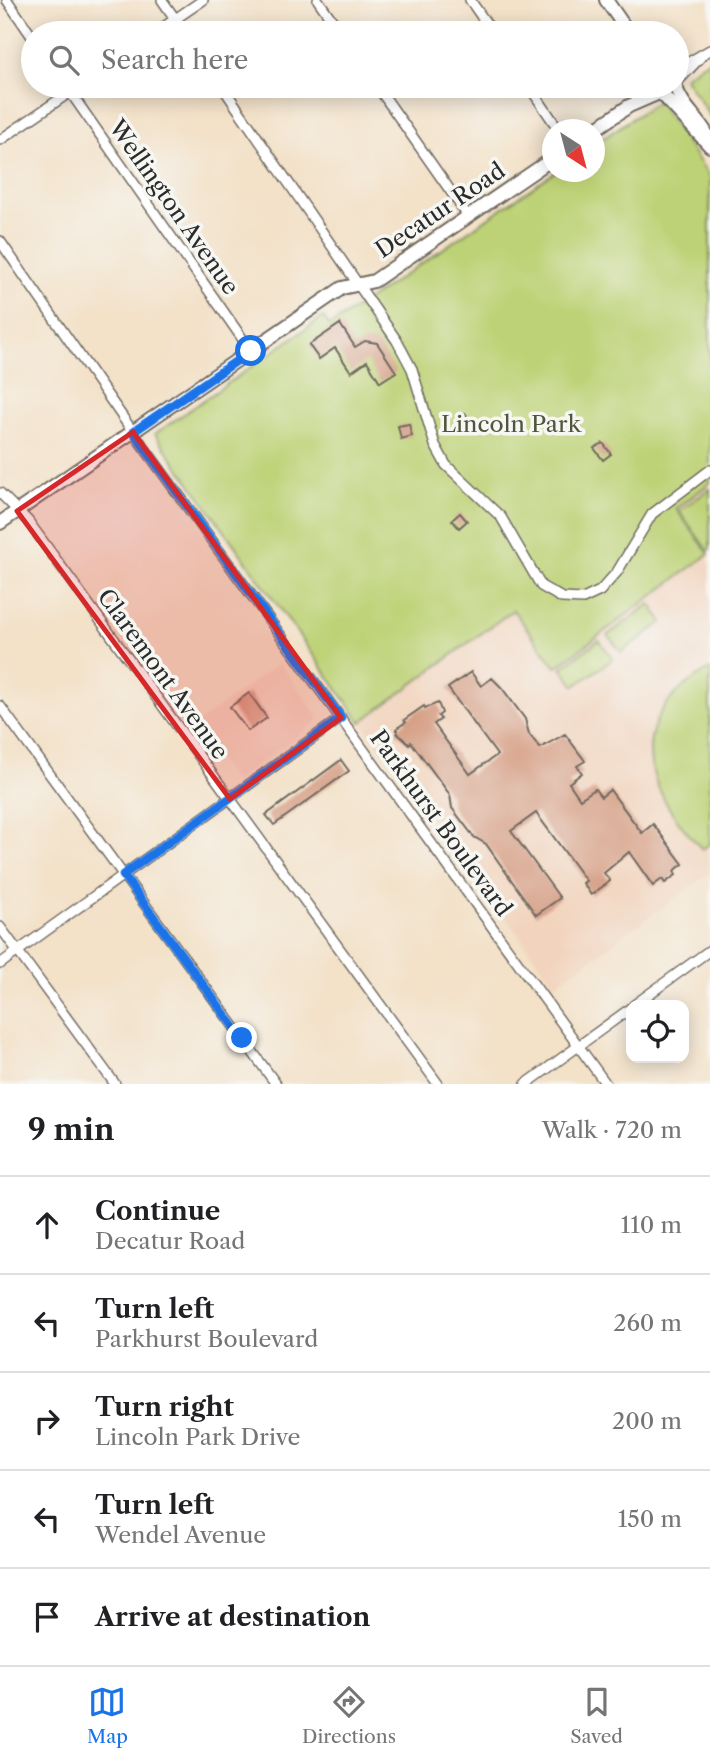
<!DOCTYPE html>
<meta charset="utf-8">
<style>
body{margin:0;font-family:"Libre Caslon Text",serif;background:#f6f6f6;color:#202124}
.controls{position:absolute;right:21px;bottom:21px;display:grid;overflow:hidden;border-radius:14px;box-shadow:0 4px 18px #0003}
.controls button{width:63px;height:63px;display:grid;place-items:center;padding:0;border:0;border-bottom:2px solid #e0e0e0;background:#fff;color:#202124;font:35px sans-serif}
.compass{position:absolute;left:542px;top:119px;width:63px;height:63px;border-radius:50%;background:#fff;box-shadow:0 4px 18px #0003;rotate:144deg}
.stop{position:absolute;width:21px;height:21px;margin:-16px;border:5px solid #1a73e8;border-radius:50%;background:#fff}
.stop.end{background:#1a73e8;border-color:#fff;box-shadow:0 2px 7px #0008}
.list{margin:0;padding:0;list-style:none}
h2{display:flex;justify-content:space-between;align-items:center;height:91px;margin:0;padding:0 28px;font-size:30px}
h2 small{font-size:23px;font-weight:400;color:#757577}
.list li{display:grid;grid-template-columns:46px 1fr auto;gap:21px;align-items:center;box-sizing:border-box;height:98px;padding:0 28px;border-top:2px solid #e0e0e0}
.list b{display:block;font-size:26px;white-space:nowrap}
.list p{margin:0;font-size:23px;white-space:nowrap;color:#757577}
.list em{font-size:23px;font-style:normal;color:#757577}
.icon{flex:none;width:38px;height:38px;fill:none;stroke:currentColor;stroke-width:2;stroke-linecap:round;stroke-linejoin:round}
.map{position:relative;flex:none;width:710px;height:1084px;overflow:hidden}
.search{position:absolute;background:#fff;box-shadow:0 4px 18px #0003;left:21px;right:21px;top:21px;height:77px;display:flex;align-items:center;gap:18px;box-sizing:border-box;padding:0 24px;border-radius:38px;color:#757577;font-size:26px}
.sheet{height:581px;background:#fff}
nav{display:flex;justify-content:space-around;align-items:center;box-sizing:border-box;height:98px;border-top:2px solid #e0e0e0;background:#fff;font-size:19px;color:#757577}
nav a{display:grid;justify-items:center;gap:4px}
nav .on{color:#1a73e8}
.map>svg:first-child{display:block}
</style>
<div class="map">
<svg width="710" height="1084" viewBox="0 0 710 1084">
<rect width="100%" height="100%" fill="#f6f6f2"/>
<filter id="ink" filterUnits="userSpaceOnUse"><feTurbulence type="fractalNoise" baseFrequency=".0143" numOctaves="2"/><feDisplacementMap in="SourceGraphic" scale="14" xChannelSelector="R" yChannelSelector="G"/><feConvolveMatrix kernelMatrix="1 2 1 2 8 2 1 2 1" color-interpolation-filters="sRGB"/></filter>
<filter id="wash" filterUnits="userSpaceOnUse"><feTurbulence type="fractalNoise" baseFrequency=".00686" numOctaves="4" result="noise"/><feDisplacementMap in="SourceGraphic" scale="28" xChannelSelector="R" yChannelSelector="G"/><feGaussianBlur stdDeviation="1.57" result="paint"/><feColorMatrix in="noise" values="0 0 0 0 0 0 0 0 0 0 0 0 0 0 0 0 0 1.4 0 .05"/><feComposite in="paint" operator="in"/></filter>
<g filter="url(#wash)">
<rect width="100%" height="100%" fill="#f3e1c8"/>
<g fill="#f2d4be">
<path d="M 710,483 L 710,873 L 555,985 L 361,722 L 514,610 L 555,666 L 709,555 L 676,508 Z"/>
<path d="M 279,663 L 320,719 L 234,781 L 193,726 Z"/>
</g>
<g fill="#bdd276" stroke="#747e50" stroke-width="2">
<path d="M 710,59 L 710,116 L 684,77 Z"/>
<path d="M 658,101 L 710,177 L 710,483 L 676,509 L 709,554 L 556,667 L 513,610 L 361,722 L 155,434 L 323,317 L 330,326 L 555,172 L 594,172 L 595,144 Z"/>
<path d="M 710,489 L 710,549 L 708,551 L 679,511 Z"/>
<path d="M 650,604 L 663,622 L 621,652 L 608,635 Z"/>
<path d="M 599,640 L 613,659 L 575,686 L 561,668 Z"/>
<path d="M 710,669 L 710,844 L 702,849 C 642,787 621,719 710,669 Z"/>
</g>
<g id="blocks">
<g fill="#d59d83">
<path d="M 340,324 L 355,347 L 365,341 L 377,343 L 396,372 L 380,382 L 367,361 L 351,372 L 335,348 L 319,359 L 309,345 Z"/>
<path d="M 465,413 L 473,425 L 465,431 L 457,418 Z"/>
<path d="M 409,424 L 412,436 L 401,439 L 398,426 Z"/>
<path d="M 603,443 L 611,454 L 603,460 L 594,448 Z"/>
<path d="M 460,513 L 467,521 L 459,528 L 452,520 Z"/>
<path d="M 471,672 L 481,686 L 492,678 L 502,688 L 525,719 L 529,734 L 540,748 L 565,734 L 585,761 L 577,766 L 582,773 L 569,783 L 580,799 L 595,789 L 601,797 L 610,790 L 642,833 L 653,824 L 683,864 L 674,871 L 676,875 L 665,883 L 662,879 L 653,886 L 629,852 L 604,873 L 610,881 L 591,895 L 583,883 L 586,881 L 536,813 L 511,831 L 560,898 L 536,915 L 486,844 L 474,837 L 452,808 L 450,795 L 411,742 L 409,744 L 397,733 L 397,728 L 406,722 L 404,720 L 424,706 L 425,708 L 438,703 L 442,713 L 438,716 L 441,719 L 434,724 L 470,774 L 497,755 L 448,688 Z"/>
<path d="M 249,693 L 267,718 L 248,731 L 230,707 Z"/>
<path d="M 341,760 L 349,771 L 274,825 L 266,815 Z"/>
</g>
</g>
</g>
<g filter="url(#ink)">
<use href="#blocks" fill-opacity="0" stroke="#716b62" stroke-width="2"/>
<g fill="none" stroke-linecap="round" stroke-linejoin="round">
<defs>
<g id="street">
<path d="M 7,0 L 33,38"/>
<path d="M 162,0 L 185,33"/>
<path d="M 318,0 L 341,33"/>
<path d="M 470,0 L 493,33"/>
<path d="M 155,33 L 203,0"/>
<path d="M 677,69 L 710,50"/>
<path d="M 677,82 L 700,58"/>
<path d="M 66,86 L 251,351"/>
<path d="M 222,86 L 397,341 L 412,369 L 435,445 L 446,465 L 501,517 L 541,586 L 562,598 L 583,599 L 600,591 L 617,572 L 652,514 L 710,470"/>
<path d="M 377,86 L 468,216"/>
<path d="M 529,86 L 559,130"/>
<path d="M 0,140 L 79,86"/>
<path d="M 0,241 L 133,432 L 606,1084"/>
<path d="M 0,493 L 28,521 L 438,1084"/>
<path d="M 0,706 L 276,1084"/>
<path d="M 0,927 L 115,1084"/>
<path d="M 0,964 L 341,718"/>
<path d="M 634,1005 L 710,950"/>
<path d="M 526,1084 L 631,1008"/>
</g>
<g id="secondary">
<path d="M 606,0 L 629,33"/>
<path d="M 676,86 C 680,106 703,121 710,141"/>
<path d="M 662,94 L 710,146"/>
<path d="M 594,130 L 629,106 L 659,93"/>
<path d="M 0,523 L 342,288 L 374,281 L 552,159"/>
</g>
</defs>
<use href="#street" stroke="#716b62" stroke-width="12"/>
<use href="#secondary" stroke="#716b62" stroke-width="16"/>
<use href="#street" stroke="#fff" stroke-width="9"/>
<use href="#secondary" stroke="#fff" stroke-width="12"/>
</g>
</g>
<g fill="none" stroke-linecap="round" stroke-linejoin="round" filter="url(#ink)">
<path stroke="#1a73e8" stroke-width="9" d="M 242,1038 L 123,875 L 341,718 L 133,432 L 251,351"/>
</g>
<path fill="#d62828" fill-opacity="0.2" stroke="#d62828" stroke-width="5" stroke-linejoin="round" d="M 133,432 L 341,718 L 230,799 L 17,511 Z"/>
<g text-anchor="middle" stroke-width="7" stroke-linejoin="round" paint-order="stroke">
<g font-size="23" fill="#2b2b2b" stroke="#f6f6f2">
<text transform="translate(174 207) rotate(55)" y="8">Wellington Avenue</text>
<text transform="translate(440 210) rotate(-34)" y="8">Decatur Road</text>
<text transform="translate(163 674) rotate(54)" y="8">Claremont Avenue</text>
<text transform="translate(441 823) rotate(54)" y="8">Parkhurst Boulevard</text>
</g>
<g font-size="23" fill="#50553e" stroke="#f6f6f2">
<text x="511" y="432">Lincoln Park</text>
</g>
</g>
</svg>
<div class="controls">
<button><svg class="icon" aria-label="locate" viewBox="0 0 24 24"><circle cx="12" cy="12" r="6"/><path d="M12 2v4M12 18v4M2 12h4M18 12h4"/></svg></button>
</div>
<svg class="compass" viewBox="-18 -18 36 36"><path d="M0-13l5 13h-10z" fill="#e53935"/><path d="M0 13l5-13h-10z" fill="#757577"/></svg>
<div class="stop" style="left:251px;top:351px"></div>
<div class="stop end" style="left:242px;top:1038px"></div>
<div class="search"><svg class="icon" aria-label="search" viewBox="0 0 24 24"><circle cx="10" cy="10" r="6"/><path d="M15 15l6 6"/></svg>Search here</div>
</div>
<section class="sheet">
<h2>9 min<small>Walk · 720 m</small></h2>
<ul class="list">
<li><svg class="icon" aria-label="ahead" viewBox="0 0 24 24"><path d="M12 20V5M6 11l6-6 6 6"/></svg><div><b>Continue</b><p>Decatur Road</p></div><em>110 m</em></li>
<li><svg class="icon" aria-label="left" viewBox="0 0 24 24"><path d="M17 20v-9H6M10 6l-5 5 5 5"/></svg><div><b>Turn left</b><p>Parkhurst Boulevard</p></div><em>260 m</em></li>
<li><svg class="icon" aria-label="right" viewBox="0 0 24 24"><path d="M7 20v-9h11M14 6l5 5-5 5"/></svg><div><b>Turn right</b><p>Lincoln Park Drive</p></div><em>200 m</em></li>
<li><svg class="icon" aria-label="left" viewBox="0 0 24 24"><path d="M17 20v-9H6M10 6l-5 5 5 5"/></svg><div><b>Turn left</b><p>Wendel Avenue</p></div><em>150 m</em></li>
<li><svg class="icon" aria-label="arrive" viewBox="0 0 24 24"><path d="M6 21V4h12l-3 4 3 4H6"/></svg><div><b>Arrive at destination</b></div></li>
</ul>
</section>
<nav>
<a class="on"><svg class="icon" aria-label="map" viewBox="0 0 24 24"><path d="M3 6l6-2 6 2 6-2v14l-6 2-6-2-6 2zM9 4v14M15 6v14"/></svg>Map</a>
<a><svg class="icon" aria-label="directions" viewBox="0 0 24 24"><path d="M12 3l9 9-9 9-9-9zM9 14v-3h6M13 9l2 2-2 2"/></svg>Directions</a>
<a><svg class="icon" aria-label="saved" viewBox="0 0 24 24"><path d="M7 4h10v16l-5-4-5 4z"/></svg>Saved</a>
</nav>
